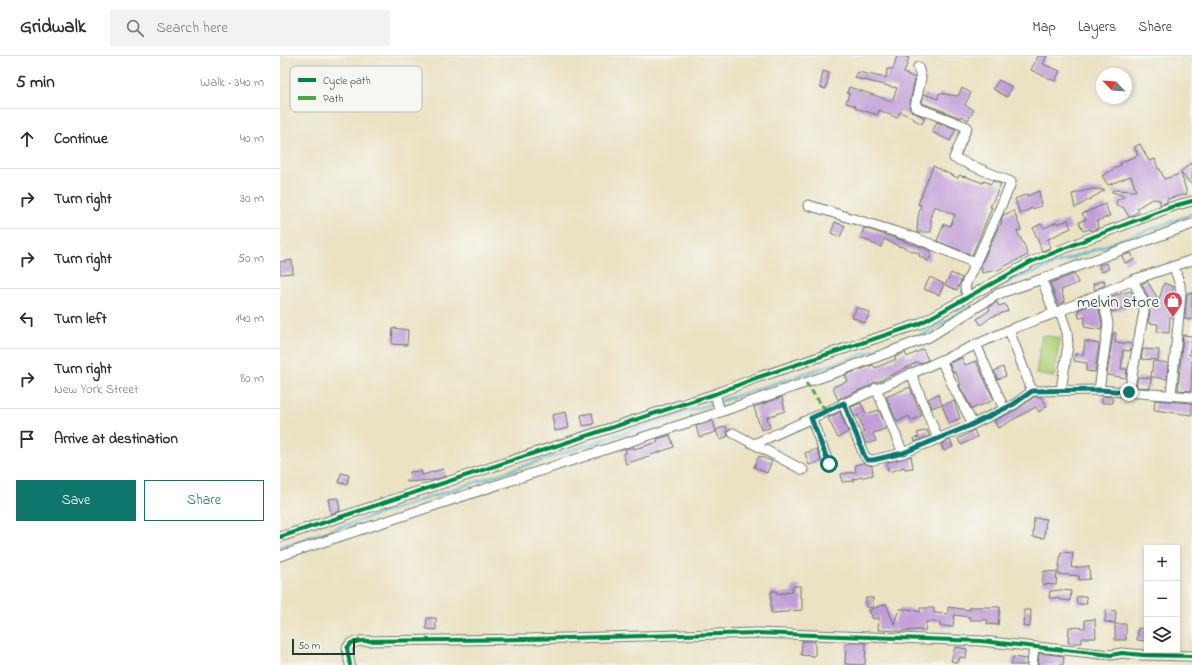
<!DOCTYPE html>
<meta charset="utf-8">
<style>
body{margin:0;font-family:"Indie Flower",sans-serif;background:#f2f2f3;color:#2b2b33}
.controls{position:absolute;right:12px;bottom:12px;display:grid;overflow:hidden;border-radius:0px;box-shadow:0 2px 6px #0003}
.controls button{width:36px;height:36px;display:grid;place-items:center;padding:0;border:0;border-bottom:1px solid #e1e1e2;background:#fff;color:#2b2b33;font:20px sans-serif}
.compass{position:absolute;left:816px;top:12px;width:36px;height:36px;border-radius:50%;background:#fff;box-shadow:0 2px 6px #0003;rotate:295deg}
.scale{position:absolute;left:12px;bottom:10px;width:63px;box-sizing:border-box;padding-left:4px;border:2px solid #1f3d34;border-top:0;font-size:11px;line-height:14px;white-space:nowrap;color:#1f3d34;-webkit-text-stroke:3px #f6f6f2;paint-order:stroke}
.stop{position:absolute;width:12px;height:12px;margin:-9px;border:3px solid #0f766e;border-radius:50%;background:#fff}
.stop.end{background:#0f766e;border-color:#fff;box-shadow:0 1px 4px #0008}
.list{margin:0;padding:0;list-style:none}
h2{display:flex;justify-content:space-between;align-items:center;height:52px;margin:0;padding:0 16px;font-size:17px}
h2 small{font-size:13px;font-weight:400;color:#7c7c81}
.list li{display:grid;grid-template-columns:26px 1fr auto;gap:12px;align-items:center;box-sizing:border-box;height:60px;padding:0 16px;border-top:1px solid #e1e1e2}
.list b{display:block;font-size:15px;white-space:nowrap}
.list p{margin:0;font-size:13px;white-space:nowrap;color:#7c7c81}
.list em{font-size:13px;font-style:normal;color:#7c7c81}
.actions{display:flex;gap:8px;padding:12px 16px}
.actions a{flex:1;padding:9px 0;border:1px solid #0f766e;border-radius:0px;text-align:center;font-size:14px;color:#0f766e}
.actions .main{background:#0f766e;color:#fff}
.icon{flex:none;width:22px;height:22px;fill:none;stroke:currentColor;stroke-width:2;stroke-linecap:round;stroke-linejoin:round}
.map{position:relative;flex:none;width:912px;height:609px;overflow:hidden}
header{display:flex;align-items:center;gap:24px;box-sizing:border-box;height:56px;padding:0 20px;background:#fff;border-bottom:1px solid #e1e1e2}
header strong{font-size:19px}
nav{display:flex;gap:22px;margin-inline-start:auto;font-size:14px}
.search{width:280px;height:36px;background:#f2f2f3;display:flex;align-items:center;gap:10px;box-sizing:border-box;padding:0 14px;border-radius:0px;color:#7c7c81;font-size:15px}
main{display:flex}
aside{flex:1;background:#fff}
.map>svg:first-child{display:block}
</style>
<header>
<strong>Gridwalk</strong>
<div class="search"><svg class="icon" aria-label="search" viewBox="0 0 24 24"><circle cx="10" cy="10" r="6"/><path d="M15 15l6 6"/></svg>Search here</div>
<nav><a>Map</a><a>Layers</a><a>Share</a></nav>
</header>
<main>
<aside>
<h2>5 min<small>Walk · 340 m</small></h2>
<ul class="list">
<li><svg class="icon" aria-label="ahead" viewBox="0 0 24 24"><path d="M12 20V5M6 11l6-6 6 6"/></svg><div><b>Continue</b></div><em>40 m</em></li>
<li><svg class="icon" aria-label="right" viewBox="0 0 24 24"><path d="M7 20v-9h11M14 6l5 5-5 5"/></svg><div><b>Turn right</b></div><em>30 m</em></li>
<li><svg class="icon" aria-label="right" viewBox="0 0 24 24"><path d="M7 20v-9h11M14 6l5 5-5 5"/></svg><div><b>Turn right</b></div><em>50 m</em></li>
<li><svg class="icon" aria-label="left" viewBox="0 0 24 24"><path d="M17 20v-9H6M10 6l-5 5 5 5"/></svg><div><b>Turn left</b></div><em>140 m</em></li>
<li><svg class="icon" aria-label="right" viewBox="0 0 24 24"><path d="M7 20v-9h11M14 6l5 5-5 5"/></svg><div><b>Turn right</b><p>New York Street</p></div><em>80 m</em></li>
<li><svg class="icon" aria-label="arrive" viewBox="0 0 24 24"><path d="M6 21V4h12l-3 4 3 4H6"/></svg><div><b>Arrive at destination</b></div></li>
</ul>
<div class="actions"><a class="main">Save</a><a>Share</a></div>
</aside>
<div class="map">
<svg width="912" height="609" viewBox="0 0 912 609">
<rect width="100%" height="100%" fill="#f6f6f2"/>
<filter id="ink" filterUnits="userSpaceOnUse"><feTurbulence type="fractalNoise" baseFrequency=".025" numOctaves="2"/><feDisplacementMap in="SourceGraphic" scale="8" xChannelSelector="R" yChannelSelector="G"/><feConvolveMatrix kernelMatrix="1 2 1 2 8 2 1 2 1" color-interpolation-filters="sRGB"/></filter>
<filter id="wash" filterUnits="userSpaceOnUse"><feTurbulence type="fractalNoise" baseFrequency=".012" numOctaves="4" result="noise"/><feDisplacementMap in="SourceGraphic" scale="16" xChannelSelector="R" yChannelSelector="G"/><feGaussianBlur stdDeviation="0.9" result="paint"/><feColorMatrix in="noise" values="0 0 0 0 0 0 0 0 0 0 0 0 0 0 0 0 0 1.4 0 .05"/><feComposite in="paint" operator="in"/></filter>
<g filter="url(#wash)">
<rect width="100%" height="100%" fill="#ebe2c3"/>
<path fill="#afd078" stroke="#678656" d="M 762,279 L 780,282 L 774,321 L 756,318 Z"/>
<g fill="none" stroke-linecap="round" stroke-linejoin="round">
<g stroke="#54b0d2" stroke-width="2.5">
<path d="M 715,235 L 734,223 L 912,158"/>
<path d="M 441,345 L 645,278 L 692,249"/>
<path d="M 0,491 L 434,347"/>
</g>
</g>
<g id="blocks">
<g fill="#c19dd7">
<path d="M 617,0 L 624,0 L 629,2 L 624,17 L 635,22 L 629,52 L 633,56 L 645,61 L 642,68 L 633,63 L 633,62 L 620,56 L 617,62 L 599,54 L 598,59 L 575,52 L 576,50 L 566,47 L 569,37 L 567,37 L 569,31 L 612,45 L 617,32 L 575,22 L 578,16 L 606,22 L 607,13 L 613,13 Z"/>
<path d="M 758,0 L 767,0 L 763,8 L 780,15 L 775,25 L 751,14 Z"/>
<path d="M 543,15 L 549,17 L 546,33 L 540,31 Z"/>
<path d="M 719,24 L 732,31 L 727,41 L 713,33 Z"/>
<path d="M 682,32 L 691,37 L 685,49 L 694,54 L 688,64 L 682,60 L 681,62 L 642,47 L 644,38 L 658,43 L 659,37 L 678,40 Z"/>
<path d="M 657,66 L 676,73 L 670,85 L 652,76 Z"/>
<path d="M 860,88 L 869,105 L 875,103 L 878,113 L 880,113 L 884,123 L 897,119 L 912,106 L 912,129 L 901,117 L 907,138 L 887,143 L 887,146 L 880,149 L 880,144 L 872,143 L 857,152 L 859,155 L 849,161 L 843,151 L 836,150 L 837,144 L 845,140 L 832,136 L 832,134 L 856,135 L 851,120 L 828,129 L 822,120 L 841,109 L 840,107 L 858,99 L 854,91 Z"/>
<path d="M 653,110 L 678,122 L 679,119 L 684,121 L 684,120 L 703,127 L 704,125 L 711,128 L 713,125 L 721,128 L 710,151 L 712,151 L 692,199 L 657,185 L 664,168 L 670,170 L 675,159 L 654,150 L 651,159 L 651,176 L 637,176 L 638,161 L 641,149 L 638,148 Z"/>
<path d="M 811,133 L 825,134 L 795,152 L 792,138 L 808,134 Z"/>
<path d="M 759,135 L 761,150 L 752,153 L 752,152 L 740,158 L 735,143 L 747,138 L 747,140 Z"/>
<path d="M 825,148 L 830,160 L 817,165 L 818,172 L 811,175 L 810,173 L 803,175 L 799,166 L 806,163 L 802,158 Z"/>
<path d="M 734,155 L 741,174 L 737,175 L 746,193 L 745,193 L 748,199 L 731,207 L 718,214 L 702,217 L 701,209 L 718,172 L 722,167 L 721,164 L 723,159 Z"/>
<path d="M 788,164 L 791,172 L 768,183 L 768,184 L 770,192 L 762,195 L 753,172 L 761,168 L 764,172 L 777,166 L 778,168 Z"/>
<path d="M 555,166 L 565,170 L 560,181 L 551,177 Z"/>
<path d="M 584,172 L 624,185 L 632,189 L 634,188 L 651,195 L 651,200 L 648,205 L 639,200 L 640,198 L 620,190 L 620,191 L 604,183 L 601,191 L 591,187 L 591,186 L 580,182 Z"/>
<path d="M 851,197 L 854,204 L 845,207 L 842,200 Z"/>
<path d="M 12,204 L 13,217 L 0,218 L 0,206 Z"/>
<path d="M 827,207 L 829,213 L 821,216 L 819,209 Z"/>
<path d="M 671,217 L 682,222 L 677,234 L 665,229 Z"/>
<path d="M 794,218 L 798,227 L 781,234 L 785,246 L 778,249 L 770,227 Z"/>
<path d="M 650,221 L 664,228 L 659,239 L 644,233 Z"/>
<path d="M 824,224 L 825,229 L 815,234 L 813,228 Z"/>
<path d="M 867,225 L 879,244 L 884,227 L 894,231 L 887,250 L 894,252 L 893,261 L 890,261 L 889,277 L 877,276 L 878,268 L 868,267 L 870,256 L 869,244 L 862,228 Z"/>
<path d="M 851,235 L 857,249 L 832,256 L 828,241 Z"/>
<path d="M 907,237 L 912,237 L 912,264 L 905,263 Z"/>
<path d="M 717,246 L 719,250 L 725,248 L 728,255 L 711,261 L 701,269 L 697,263 L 710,254 L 709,251 Z"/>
<path d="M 814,247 L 817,247 L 822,267 L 821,274 L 804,271 L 805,261 L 799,262 L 798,254 Z"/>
<path d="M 577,251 L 590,257 L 585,267 L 572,261 Z"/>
<path d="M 113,272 L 128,274 L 127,289 L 112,288 Z"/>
<path d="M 833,277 L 836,277 L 835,286 L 852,288 L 850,295 L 843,294 L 841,313 L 847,313 L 846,322 L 827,319 Z"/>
<path d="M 903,279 L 912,280 L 909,299 L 912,299 L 911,335 L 898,334 Z"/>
<path d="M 805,285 L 819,288 L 815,316 L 806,315 L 807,307 L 794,305 L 795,298 L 803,299 Z"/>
<path d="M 643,293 L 648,304 L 639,308 L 638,306 L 597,326 L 593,327 L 591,329 L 564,341 L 560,342 L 558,344 L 553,331 L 568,325 L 565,319 L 593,309 L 595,312 L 616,303 L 615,301 L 625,296 L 627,301 Z"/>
<path d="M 863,293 L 879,294 L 878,304 L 861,303 Z"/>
<path d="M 682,302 L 685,309 L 696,305 L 714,344 L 692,353 L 679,329 L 681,329 L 676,317 L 673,316 L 669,307 Z"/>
<path d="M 873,305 L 888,307 L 887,323 L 871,321 Z"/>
<path d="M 723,311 L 726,320 L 718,323 L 714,315 Z"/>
<path d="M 858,321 L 871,322 L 870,332 L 856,331 Z"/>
<path d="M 630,331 L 641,360 L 631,365 L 629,360 L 617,366 L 606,341 Z"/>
<path d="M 658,338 L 662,348 L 652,352 L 648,343 Z"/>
<path d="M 822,340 L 833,341 L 833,347 L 822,347 Z"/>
<path d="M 502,341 L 505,355 L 487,361 L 490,372 L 481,374 L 474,351 Z"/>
<path d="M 754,341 L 761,341 L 767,350 L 759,356 L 756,351 L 718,372 L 714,365 L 738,353 Z"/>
<path d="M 875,344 L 912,347 L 912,359 L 874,354 Z"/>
<path d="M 674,345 L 680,362 L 669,367 L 662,349 Z"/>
<path d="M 581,347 L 586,358 L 599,354 L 606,371 L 604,372 L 605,373 L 593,377 L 596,385 L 586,388 L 582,378 L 584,377 L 578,359 L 575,361 L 571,351 Z"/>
<path d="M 286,356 L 289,372 L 275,375 L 272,359 Z"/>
<path d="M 560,356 L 568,376 L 558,382 L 548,362 Z"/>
<path d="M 312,357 L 314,368 L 303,370 L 301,359 Z"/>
<path d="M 433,365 L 436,376 L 419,381 L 416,370 Z"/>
<path d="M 446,370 L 448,380 L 440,384 L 436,374 Z"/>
<path d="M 647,374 L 649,380 L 635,386 L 634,382 L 639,381 L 637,377 Z"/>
<path d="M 694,374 L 697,381 L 681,389 L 678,383 Z"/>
<path d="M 390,379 L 394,391 L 346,408 L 343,398 L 346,397 L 345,393 L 354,391 L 354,393 L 378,386 L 377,383 Z"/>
<path d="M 670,384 L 673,391 L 664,395 L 661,388 Z"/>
<path d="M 537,393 L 541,405 L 529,409 L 525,397 Z"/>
<path d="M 479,400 L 492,405 L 487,417 L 474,411 Z"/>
<path d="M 631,400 L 633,412 L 625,413 L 624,411 L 609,416 L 606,407 Z"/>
<path d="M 583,407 L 592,410 L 593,419 L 573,423 L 574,425 L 562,426 L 561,418 L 576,416 L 575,409 Z"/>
<path d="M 163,413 L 165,420 L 154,424 L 127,426 L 127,423 L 130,422 L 130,416 L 141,415 L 142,419 Z"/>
<path d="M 61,417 L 69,419 L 67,428 L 59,427 Z"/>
<path d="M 58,442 L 60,455 L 51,458 L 48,443 Z"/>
<path d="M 754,462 L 766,463 L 764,482 L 753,481 Z"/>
<path d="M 781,496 L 793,497 L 791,512 L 809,510 L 810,523 L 799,524 L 799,520 L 778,518 Z"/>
<path d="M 764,515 L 777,516 L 776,529 L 762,528 Z"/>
<path d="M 513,530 L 520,530 L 520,542 L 522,542 L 522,554 L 509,555 L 509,556 L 491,557 L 491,535 L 497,535 L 497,538 L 512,536 Z"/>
<path d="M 782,534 L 791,535 L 790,545 L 778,543 L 778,542 L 769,542 L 770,535 Z"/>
<path d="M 806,540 L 807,548 L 797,548 L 796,541 Z"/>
<rect x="586" y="542" width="7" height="9"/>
<path d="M 606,548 L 614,568 L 619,553 L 629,553 L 640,556 L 640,552 L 654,552 L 654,557 L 668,558 L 668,551 L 690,554 L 690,551 L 720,551 L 718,569 L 707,568 L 708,564 L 690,564 L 690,561 L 674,559 L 673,571 L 660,570 L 660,566 L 646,566 L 645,575 L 638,574 L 619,576 L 619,575 L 598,574 L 599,561 L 593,563 L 589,554 Z"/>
<path d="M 744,554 L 751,554 L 750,571 L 743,570 Z"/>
<path d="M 826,554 L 836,555 L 835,567 L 825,566 Z"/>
<path d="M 147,562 L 156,562 L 156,574 L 146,573 Z"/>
<path d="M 815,563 L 816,582 L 802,582 L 802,587 L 788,587 L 789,571 L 805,572 L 805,564 Z"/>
<rect x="835" y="568" width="11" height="16"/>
<path d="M 858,572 L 867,573 L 866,585 L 857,584 Z"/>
<path d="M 522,585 L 535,585 L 535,600 L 521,599 Z"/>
<path d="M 566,587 L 586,587 L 585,609 L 565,608 Z"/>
<path d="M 675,591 L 687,593 L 686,602 L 680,601 L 678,607 L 671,605 Z"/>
<path d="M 759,597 L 784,600 L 783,609 L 758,609 Z"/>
<path d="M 733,601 L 747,603 L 746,609 L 731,609 Z"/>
</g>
</g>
</g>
<g filter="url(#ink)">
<use href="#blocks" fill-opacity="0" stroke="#676" stroke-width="1"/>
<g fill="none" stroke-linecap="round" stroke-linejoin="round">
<defs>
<g id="minor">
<path d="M 638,11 L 641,22 L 635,51 L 687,71 L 674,102 L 731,126 L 729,132 L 685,230 L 687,241"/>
<path d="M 528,149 L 636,182 L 695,207"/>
<path d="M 762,223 L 774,257"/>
<path d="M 780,255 L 787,276 L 788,289 L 781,334"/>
<path d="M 729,274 L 752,335"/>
<path d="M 696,288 L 724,353"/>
<path d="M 661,304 L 675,334 L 693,368"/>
<path d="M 631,317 L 658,383"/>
<path d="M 596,332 L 623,397 L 689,370 L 735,348 L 752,335 L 819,334 L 912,341"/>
<path d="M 819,334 L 828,269 L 827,262 L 821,237"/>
<path d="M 849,336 L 864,255 L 863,245 L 853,224"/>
<path d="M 435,338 L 440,356"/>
<path d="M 891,339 L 901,238 L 900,229 L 894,211"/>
<path d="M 563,347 L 584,399 L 587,403 L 593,404 L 623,397"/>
<path d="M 531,362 L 549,408"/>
<path d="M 453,377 L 523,414"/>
<path d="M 474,388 L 729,274 L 780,255 L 853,224 L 912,204"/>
<path d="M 0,481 L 397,350 L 435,338 L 476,322 L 639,268 L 751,206 L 815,180 L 894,150 L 912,145"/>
<path d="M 0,500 L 440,356 L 557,316 L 649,281 L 718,238 L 762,223 L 912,168"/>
<path d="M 70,609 L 67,592 L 71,587 L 80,585 L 249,583 L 477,577 L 701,585 L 831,599 L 842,597 L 863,599 L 912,600"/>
<path d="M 752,609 L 754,591"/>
</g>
</defs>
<use href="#minor" stroke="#676" stroke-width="11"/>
<use href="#minor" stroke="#fff" stroke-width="9"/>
<path stroke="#4fa644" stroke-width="3" stroke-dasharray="6 3" stroke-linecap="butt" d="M 526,327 L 546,355"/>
<defs>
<g id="cycleway">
<path d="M 0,481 L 397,350 L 435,338 L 476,322 L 639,268 L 751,206 L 815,180 L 894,150 L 912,145"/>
<path d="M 70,609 L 67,592 L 71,587 L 80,585 L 249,583 L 477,577 L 701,585 L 831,599 L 842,597 L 863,599 L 912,600"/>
</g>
</defs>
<use href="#cycleway" stroke="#f6f6f2" stroke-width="6"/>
<use href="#cycleway" stroke="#00873e" stroke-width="4"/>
</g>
</g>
<g fill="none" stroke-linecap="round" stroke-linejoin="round" filter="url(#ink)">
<path stroke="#0f766e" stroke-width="5" d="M 549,408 L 531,362 L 564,347 L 584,399 L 587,404 L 593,404 L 623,397 L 689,370 L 734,348 L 752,335 L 820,334 L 849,336"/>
</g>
<defs>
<symbol id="shop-pin" viewBox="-11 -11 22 30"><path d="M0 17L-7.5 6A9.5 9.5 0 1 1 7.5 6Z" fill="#d1495b" stroke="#f6f6f2"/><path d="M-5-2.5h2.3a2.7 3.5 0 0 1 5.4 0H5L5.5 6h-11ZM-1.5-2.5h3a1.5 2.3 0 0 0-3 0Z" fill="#fff"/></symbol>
</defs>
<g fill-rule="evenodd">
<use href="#shop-pin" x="882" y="234" width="22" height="30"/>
</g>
<g text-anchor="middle" stroke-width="4" stroke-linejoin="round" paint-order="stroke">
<g font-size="17" fill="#1f3d34" stroke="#f6f6f2" text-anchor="end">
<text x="879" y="251">melvin store</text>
</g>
</g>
<rect x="10" y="10" width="132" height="46" rx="6" fill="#f6f6f2" stroke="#b6beb9" stroke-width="1"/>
<rect x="18" y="22" width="18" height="4" fill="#00873e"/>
<rect x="18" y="40" width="18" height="4" fill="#4fa644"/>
<g font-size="11" fill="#1f3d34">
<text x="43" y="28">Cycle path</text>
<text x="43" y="46">Path</text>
</g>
</svg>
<div class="controls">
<button>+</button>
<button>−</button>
<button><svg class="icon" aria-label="layers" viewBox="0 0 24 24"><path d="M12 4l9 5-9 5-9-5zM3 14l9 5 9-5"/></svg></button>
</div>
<svg class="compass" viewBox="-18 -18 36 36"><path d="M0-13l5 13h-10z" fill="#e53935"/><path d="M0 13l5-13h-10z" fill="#7c7c81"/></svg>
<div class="scale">50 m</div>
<div class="stop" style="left:549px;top:408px"></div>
<div class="stop end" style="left:849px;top:336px"></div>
</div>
</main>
